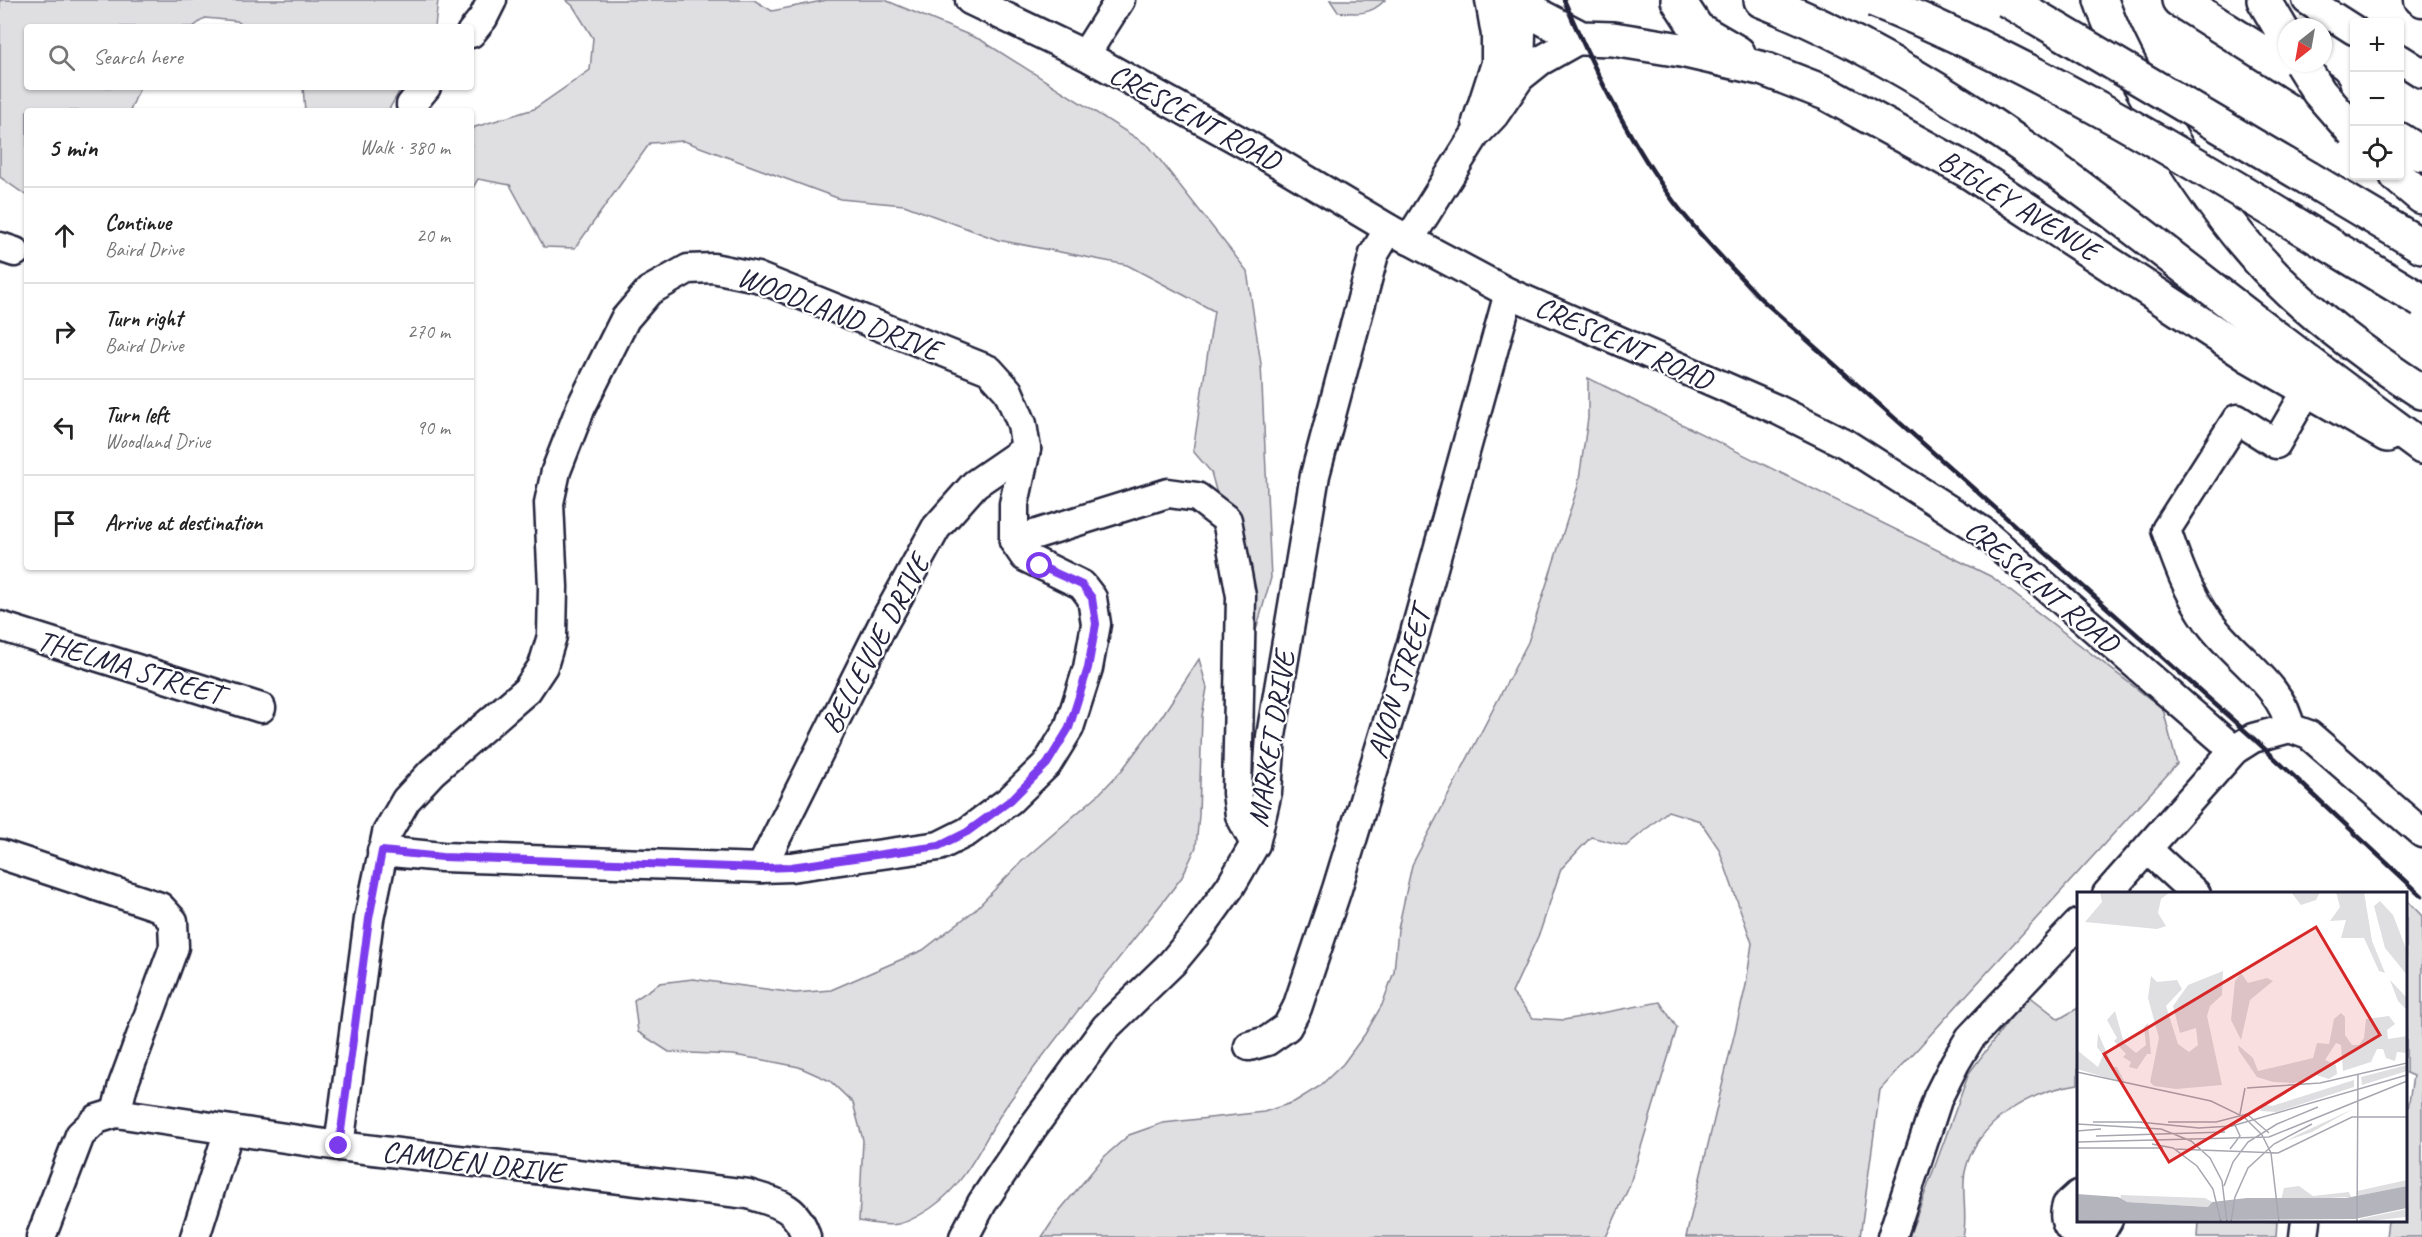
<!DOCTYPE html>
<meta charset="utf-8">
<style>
body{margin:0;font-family:Caveat,sans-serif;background:#f2f2f2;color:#222}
.controls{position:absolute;right:18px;top:18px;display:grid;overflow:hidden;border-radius:6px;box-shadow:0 2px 4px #0004}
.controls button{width:54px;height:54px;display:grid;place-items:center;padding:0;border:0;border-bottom:2px solid #e0e0e0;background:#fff;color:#222;font:30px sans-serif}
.compass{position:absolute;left:2278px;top:18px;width:54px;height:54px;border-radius:50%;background:#fff;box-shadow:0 2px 4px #0004;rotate:211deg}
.stop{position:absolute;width:18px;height:18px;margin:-14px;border:4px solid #7c3aed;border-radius:50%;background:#fff}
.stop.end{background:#7c3aed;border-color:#fff;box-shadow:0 2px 6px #0008}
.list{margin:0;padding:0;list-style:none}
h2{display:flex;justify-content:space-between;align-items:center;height:78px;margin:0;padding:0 24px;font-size:26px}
h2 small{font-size:20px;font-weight:400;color:#767676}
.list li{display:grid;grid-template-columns:39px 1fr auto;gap:18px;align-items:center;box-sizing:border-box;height:96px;padding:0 24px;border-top:2px solid #e0e0e0}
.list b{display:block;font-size:22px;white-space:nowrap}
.list p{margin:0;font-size:20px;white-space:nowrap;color:#767676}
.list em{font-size:20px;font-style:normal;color:#767676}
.icon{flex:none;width:33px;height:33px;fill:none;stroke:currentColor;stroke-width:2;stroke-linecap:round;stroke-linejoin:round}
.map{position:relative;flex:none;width:2422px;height:1237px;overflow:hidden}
.search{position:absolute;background:#fff;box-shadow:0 2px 4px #0004;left:24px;top:24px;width:450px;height:66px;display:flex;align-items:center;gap:15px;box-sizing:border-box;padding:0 21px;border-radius:6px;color:#767676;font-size:22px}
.panel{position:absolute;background:#fff;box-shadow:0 2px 4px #0004;left:24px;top:108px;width:450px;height:462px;border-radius:6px}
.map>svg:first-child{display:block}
</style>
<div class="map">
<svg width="2422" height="1237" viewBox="0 0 2422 1237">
<rect width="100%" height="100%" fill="#fff"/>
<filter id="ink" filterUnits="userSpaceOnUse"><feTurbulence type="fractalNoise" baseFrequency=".0167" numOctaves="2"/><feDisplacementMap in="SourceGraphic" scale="12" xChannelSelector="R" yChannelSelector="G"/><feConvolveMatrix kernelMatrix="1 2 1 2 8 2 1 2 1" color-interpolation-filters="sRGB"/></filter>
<g filter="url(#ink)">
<g fill="#dfdfe2" stroke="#80808e" stroke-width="1.5">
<path d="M 0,0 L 438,0 L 435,27 L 245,27 L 237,21 L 205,18 L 193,27 L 27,27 L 27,87 L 140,87 L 130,111 L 27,111 L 27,196 L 0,177 Z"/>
<path d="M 566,0 L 754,0 L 772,11 L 827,0 L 885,0 L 981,40 L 1149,146 L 1247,271 L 1261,364 L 1271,578 L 1255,634 L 1211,472 L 1193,451 L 1214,311 L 1127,265 L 998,240 L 904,205 L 840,199 L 684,141 L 650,143 L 575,248 L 544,247 L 510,185 L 478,179 L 471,191 L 471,131 L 475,127 L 534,109 L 590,70 L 593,38 L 573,6 Z"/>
<path d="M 1330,0 L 1385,0 C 1371,15 1357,14 1338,12 Z"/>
<path d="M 303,87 L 402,87 L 388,111 L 305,111 Z"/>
<path d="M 1588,378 L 1992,577 L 2163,709 L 2177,764 L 1880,1090 L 1860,1237 L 1686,1237 L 1746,985 L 1752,943 L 1719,849 L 1700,821 L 1668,811 L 1626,846 L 1591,837 L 1561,869 L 1540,932 L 1512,993 L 1533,1018 L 1564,1020 L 1660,1002 L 1677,1028 L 1629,1187 L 1606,1237 L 1042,1237 L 1060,1210 L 1105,1156 L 1129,1135 L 1163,1123 L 1264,1112 L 1294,1102 L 1320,1086 L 1343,1064 L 1365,1034 L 1382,1005 L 1394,972 L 1398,929 L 1412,865 L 1528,642 L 1578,486 L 1588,418 Z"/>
<path d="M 1199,659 L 1207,688 L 1202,716 L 1199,815 L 1196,847 L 1182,877 C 1125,952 1064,1025 1009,1102 C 983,1138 970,1181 931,1208 C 901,1228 893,1227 859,1221 L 863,1140 L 853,1103 L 830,1081 L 799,1067 L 764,1060 L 733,1055 L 669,1052 L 638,1032 L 634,1000 L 660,983 L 693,979 L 795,993 L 831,990 L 923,950 L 975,910 L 1021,862 L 1099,794 L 1122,770 L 1162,716 Z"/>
<path d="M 2406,899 L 2422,916 L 2422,1237 L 2386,1237 L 2388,1221 L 2406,1220 L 2406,1122 L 2413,1076 L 2406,1073 Z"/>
<path d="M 2028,995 L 2059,1019 L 2078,1008 L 2078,1084 C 2031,1091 1976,1121 1965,1172 C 1961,1193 1968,1216 1963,1237 L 1909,1237 L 1969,1073 Z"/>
<path d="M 2199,1221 L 2277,1221 L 2276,1237 L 2198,1237 Z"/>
</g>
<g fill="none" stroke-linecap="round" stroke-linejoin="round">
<defs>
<g id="minor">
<path d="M 970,0 L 1085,55 L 1258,151 L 1389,229 L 1509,293 L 1778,410 L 1846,444 L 1982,531 L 2234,750"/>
<path d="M 1516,0 L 1521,32 L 1520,77"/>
<path d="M 2307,0 L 2354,30"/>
<path d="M 2419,0 L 2422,2"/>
<path d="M 471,33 L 483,18 L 492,0"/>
<path d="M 1085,55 L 1120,0"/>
<path d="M 2400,59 L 2422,73"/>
<path d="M 411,105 L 426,87"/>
<path d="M 1477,122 L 1496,63 L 1496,35 L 1490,0"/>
<path d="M 1409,240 L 1475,135 L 1494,115 L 1520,77 L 1540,61 L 1581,38"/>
<path d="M 0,247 L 15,252"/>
<path d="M 0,626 L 261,708"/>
<path d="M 2290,728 C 2284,686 2231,655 2208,621 C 2188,593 2177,562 2166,530 L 2237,419 L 2276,444 L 2308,389"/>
<path d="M 2290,728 L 2309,735 L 2422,833"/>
<path d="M 2148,850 L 2196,894"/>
<path d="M 382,851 L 442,857 L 761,868 L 791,867 L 939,846 L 967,832 L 1010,800 L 1047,764 L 1069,728 L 1088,668 L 1096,624 L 1092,598 L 1082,585 L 1025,557 L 1014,541"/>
<path d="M 0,854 L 160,907 L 173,921 L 174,947 L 123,1085 L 116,1113"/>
<path d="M 761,868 L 882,626 L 936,528 L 975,484 L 1026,449"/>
<path d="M 2107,894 L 2234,750 L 2253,738 L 2290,728"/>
<path d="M 1249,1046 L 1267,1041 L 1287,1027 L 1297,1008 L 1337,889 L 1415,633 L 1509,293"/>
<path d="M 339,1146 L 369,919 L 387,833 L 406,800 L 432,772 L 527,690 L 543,666 L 552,636 L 553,587 L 549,503 L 556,471 L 581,407 L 625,319 L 649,291 L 688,269 L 713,268 L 757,277 L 989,370 L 1008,391 L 1022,424 L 1026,449 L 1014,504 L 1014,541 L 1168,493 L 1197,497 L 1227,520 L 1241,596 L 1237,793 L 1240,815 L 1255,844"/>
<path d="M 2078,1195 L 2067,1205 C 2062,1220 2068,1232 2084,1237"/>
<path d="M 41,1237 L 80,1135 L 97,1119 L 116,1113 L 339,1146 L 748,1194 C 777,1203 797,1206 806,1237"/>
<path d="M 195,1237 L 229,1130"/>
<path d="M 964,1237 L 982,1203 L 1033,1127 L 1106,1027 L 1172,963 L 1196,934 L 1230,887 L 1255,844 L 1267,792 L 1271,736 L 1315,475 L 1374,254 L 1389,229"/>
<path d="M 1892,1237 L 1938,1097 L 1955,1063 L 1970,1038 L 2078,924"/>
<path d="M 2088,1237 L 2101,1232 L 2108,1220"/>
<path d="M 2304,1237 L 2306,1220"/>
</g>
<g id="major">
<path d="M 1520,0 L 1541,17 L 1581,38 L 1613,39 L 1681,50 L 1764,69 L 1826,93 L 1968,171 L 2250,356 L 2387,435"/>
<path d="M 1678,0 L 1697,29 L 1738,53"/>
<path d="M 2179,0 L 2323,91"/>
<path d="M 2400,140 L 2422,154"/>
</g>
<g id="highway">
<path d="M 1761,0 C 1930,67 2076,183 2219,294 C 2286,346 2354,397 2422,447"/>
<path d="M 2101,0 C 2112,33 2129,65 2146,95 C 2181,159 2223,224 2275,277 C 2318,320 2371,359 2422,392"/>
<path d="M 2264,0 L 2287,39"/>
<path d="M 2397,176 L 2422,197"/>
<path d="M 2308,178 L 2422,246"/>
</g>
</defs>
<use href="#minor" stroke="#22223b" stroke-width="33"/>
<use href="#major" stroke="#22223b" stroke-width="38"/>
<use href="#highway" stroke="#22223b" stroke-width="38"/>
<use href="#minor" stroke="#fff" stroke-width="28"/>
<use href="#major" stroke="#fff" stroke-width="33"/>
<use href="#highway" stroke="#fff" stroke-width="33"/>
<path stroke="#22223b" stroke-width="4.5" d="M 1564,0 C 1590,61 1621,124 1658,179 C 1686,223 1725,260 1760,298 L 2253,738 L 2422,896"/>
<defs>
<g id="highway-bridge">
<path d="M 1874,0 C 2067,78 2244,194 2422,301"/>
<path d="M 2007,0 L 2308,178"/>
<path d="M 2301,63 L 2319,92 L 2354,132"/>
</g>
</defs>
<use href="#highway-bridge" stroke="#22223b" stroke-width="38" stroke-linecap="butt"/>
<use href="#highway-bridge" stroke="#fff" stroke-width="33"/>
</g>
</g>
<g fill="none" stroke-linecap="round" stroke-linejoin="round" filter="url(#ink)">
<path stroke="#7c3aed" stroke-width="8" d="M 339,1146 L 369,919 L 382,851 L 442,857 L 761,868 L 791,867 L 939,846 L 967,832 L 1011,800 L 1047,764 L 1069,728 L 1088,668 L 1096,624 L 1092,598 L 1082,585 L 1040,566"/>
</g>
<g text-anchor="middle" stroke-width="4.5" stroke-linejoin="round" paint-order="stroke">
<g font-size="30" fill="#22223b" stroke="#fff">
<text transform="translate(1195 117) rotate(29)" y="10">CRESCENT ROAD</text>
<text transform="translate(2019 205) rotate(32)" y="10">BIGLEY AVENUE</text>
<text transform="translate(839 313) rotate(21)" y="10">WOODLAND DRIVE</text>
<text transform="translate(1624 343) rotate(24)" y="10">CRESCENT ROAD</text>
<text transform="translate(2042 586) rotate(40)" y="10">CRESCENT ROAD</text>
<text transform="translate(875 644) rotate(-62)" y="10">BELLEVUE DRIVE</text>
<text transform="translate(130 667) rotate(17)" y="10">THELMA STREET</text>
<text transform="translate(1399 683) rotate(-73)" y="10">AVON STREET</text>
<text transform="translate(1271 739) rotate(-81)" y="10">MARKET DRIVE</text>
<text transform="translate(473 1162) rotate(7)" y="10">CAMDEN DRIVE</text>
</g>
</g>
<g transform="translate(2077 892)">
<rect width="330" height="330" fill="#fff"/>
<path d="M 23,0 L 93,0 L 84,7 L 81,21 L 89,34 L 80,37 L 8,30 L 25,10 ZM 214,0 L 243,0 L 239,8 L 224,13 ZM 259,0 L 287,0 L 295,49 L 308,81 L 302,79 L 287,46 L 264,46 L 269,28 L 253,29 L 263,15 ZM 303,9 L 316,23 L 330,59 L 330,83 L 308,56 L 297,14 ZM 146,79 L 145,103 L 133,114 L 130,124 L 145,193 L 99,197 L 77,194 L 73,190 L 82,146 L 71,106 L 74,84 L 80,90 L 100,88 L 105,97 L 89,114 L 101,152 L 112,160 L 121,153 L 119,136 L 103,141 L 96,114 L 111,93 ZM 164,81 L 171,91 L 190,86 L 196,89 L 173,108 L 164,148 L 154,128 L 158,89 ZM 313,88 L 330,106 L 330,118 L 321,109 ZM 38,119 L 47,151 L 59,161 L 69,153 L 67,135 L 71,131 L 74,162 L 70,162 L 60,177 L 52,175 L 54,170 L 46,165 L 49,162 L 37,149 L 40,146 L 30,128 ZM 264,121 L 268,125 L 268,143 L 275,153 L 282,153 L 287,146 L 289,127 L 312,124 L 318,132 L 310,138 L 311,147 L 330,144 L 330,161 L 320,160 L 318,169 L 309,166 L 306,157 L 300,157 L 294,170 L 266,179 L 264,153 L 259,151 L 248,168 L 259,173 L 260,182 L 252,187 L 236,182 L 228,189 L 216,191 L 196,190 L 180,185 L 162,159 L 161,153 L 176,166 L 181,179 L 236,166 L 240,151 L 252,152 L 257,127 ZM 21,141 L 36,175 L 40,175 L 48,191 L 0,177 L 0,158 L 21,175 L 26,163 L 20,155 ZM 330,173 L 330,179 L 285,193 L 284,185 ZM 277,188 L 277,195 L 200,220 L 183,219 L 186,212 L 195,214 ZM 276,217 L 235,240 L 209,249 L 222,242 ZM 330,288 L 330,294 L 280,304 L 280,299 ZM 222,294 L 236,304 L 272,300 L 274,305 L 204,308 L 207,296 ZM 44,303 L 128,306 L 135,310 L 132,315 L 50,310 L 43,308 ZM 330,317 L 329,325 L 283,330 L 283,327 Z" fill="#dfdfe2"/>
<path d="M 330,294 L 330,316 L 278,327 L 0,329 L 0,302 L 41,305 L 50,310 L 131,315 L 135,310 L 170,306 L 269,306 Z" fill="#b4b4bc"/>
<path fill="none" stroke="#a7a7b1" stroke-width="1.5" d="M 0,180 L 134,209 L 167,225 L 185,243 L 194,261 L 202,330M 170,196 L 243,191 L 330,171M 163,222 L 168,196M 16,230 L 65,230M 62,230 L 122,236 L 155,234 L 330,183M 91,230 L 139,230 L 170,222 L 192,241M 0,232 L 84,237 L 114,249 L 133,266 L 145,289 L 150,330M 0,239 L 24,237M 19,244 L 148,240M 0,250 L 192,245 L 330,189M 75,252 L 96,256 L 120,274 L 136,297 L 144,330M 0,256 L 86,256M 97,257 L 201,261 L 275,225 L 330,225M 153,257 L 163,244 L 157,231M 147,294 L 156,270 L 171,250 L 200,232 L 241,215M 154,330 L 158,305 L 171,276 L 197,252 L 235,232M 280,330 L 281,183"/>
<path fill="#d62828" fill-opacity="0.15" stroke="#d62828" stroke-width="3" d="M 239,35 L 303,143 L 92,270 L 27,162 Z"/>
<rect width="330" height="330" fill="none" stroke="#22223b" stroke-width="3"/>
</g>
</svg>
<div class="controls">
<button>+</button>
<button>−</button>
<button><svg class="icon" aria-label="locate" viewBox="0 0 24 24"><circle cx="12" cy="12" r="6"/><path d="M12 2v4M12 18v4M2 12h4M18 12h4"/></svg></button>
</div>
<svg class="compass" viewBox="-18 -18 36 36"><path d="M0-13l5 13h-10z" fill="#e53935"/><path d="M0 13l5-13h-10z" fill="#767676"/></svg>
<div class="stop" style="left:1040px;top:566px"></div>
<div class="stop end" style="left:339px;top:1146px"></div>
<div class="search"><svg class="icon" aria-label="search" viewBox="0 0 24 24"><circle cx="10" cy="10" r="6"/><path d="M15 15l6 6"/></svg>Search here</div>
<section class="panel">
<h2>5 min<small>Walk · 380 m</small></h2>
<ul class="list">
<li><svg class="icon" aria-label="ahead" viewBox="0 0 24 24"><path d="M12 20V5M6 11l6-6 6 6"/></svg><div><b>Continue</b><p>Baird Drive</p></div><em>20 m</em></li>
<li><svg class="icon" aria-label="right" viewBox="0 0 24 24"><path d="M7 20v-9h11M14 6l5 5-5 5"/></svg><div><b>Turn right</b><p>Baird Drive</p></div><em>270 m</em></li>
<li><svg class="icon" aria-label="left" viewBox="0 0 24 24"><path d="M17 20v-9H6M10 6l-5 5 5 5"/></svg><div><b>Turn left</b><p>Woodland Drive</p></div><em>90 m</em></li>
<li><svg class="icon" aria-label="arrive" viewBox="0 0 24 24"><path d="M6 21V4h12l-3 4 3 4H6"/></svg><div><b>Arrive at destination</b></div></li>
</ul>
</section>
</div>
